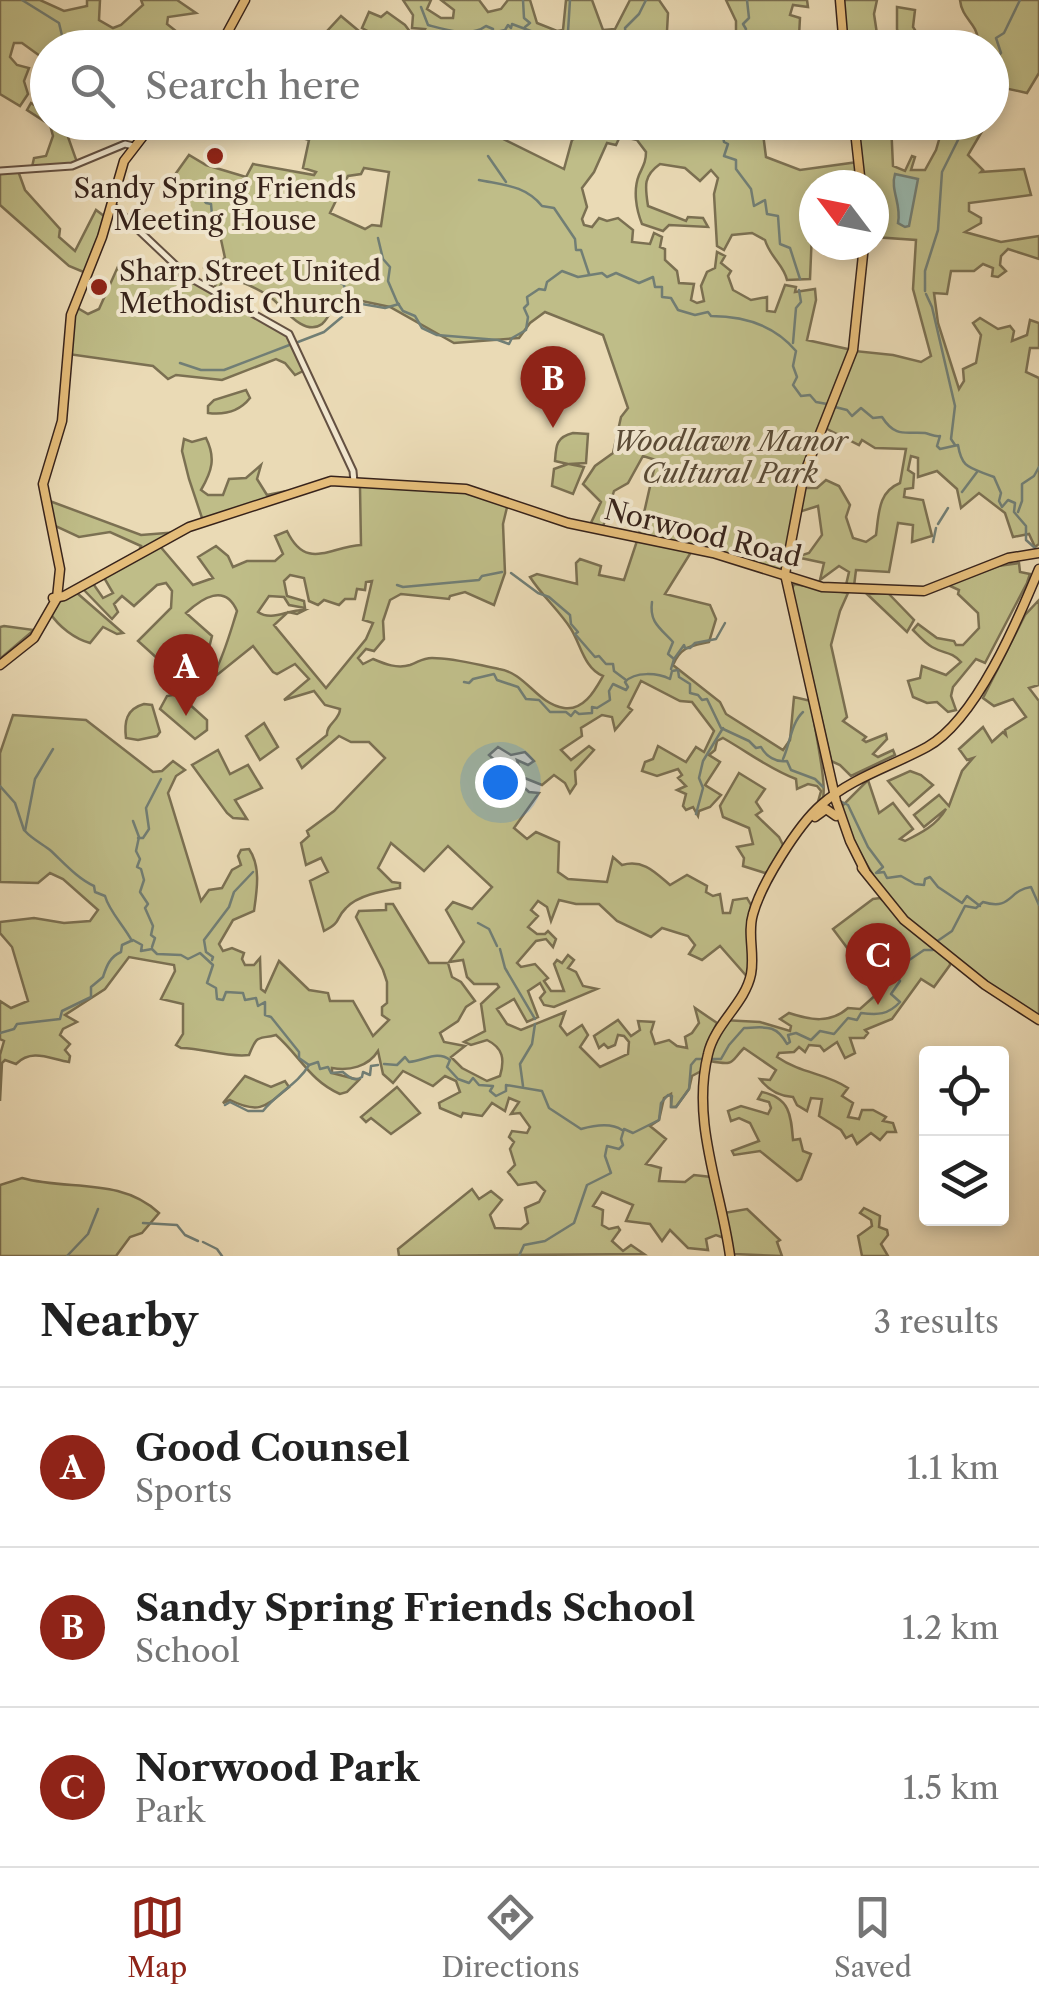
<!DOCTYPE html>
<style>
body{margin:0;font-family:"Libre Caslon Text",serif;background:#f6f6f6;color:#222}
.controls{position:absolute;right:30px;bottom:30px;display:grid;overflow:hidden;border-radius:10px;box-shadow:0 5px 15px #0003}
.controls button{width:90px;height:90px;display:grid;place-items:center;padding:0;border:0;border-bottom:2px solid #e0e0e0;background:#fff;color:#222;font:50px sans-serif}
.compass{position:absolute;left:799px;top:170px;width:90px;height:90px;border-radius:50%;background:#fff;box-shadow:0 5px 15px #0003;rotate:302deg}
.you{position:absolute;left:500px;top:782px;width:35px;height:35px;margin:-25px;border:8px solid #fff;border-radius:50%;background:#1a73e8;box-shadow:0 0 0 15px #1a73e833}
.badge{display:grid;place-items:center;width:65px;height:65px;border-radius:50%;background:#8f2418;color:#fff;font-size:32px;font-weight:700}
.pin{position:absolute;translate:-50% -82px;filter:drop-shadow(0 2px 5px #0008)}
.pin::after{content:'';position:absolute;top:52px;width:35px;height:30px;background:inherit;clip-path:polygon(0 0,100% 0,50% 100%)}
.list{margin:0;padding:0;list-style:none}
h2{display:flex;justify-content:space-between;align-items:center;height:130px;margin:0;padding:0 40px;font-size:42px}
h2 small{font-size:32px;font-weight:400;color:#767676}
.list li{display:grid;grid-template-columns:65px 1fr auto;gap:30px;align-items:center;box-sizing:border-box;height:160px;padding:0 40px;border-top:2px solid #e0e0e0}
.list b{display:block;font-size:38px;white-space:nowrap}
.list p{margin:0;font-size:32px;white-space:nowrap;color:#767676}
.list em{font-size:32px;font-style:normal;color:#767676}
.icon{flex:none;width:55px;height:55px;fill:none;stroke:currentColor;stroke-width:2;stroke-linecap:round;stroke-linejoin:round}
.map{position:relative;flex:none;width:1039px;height:1256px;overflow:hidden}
.search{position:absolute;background:#fff;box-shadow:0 5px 15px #0003;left:30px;right:30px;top:30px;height:110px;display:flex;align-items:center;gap:25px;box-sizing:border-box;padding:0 35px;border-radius:55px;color:#767676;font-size:38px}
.sheet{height:610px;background:#fff}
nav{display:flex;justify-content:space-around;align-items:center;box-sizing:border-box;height:140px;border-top:2px solid #e0e0e0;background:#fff;font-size:28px;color:#767676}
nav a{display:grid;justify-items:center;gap:5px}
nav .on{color:#8f2418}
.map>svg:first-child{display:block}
</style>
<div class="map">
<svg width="1039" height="1256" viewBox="0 0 1039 1256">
<rect width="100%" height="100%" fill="#eadab5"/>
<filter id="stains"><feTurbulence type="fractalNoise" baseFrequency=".002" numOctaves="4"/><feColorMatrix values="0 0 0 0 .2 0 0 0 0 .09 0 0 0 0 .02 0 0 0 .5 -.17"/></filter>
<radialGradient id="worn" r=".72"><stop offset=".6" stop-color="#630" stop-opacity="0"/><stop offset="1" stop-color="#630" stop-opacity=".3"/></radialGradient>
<g fill="#bfbd88" stroke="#7b7052" stroke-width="2.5" fill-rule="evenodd">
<path d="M 0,0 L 40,0 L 64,11 L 87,6 L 87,0 L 100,0 L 99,20 L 113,28 L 121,25 L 143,5 L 141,0 L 177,0 L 196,13 L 168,17 L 167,24 L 196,47 L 48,48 L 47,79 L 47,77 L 33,79 L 40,56 L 22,43 L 14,43 L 10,57 L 17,65 L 29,68 L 24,81 L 28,94 L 20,106 L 0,94 Z"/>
<path d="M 403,0 L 431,0 L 427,9 L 441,18 L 453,18 L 454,10 L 441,0 L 479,0 L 488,12 L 501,9 L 508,0 L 530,0 L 537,23 L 557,31 L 563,30 L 566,0 L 592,0 L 603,30 L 615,29 L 630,0 L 659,0 L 668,13 L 667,31 L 683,47 L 548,48 L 535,43 L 533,47 L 499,47 L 498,44 L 442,47 L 438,38 L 422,40 L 416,36 L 423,33 L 425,29 L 412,28 L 413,15 Z"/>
<path d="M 726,0 L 807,0 L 808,7 L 793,5 L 790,15 L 800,18 L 799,36 L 811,37 L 809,47 L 702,47 L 719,32 L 736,37 L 736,21 Z"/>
<path d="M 843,0 L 877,0 L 874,14 L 879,47 L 847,47 Z"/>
<path d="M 960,0 L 1039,0 L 1039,73 L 1027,93 L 995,86 L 992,89 L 992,48 L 970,47 L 978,40 C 977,23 962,19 960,0 Z"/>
<path d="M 897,7 L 915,10 L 913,27 L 926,47 L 902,47 L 897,29 Z"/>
<path d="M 369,12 L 381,17 L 387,12 L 405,25 L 416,40 L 437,47 L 386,47 L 388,42 L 362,28 Z"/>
<path d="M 341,16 L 366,37 L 357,47 L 323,47 L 317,42 Z"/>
<path d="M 31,103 L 39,108 L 47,103 L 48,122 L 71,123 L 68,137 L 78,165 L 32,167 L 34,158 L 46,156 L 53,136 L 50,125 L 27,110 Z"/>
<path d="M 350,122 L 500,122 L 495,135 L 564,169 L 572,140 L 607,123 L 620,125 L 621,134 L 616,145 L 607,143 L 594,172 L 582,188 L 587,207 L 582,219 L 584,225 L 592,227 L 599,218 L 607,221 L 618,218 L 633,230 L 632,242 L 650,244 L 654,233 L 662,237 L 660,247 L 665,249 L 665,260 L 677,271 L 679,283 L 694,284 L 691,300 L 697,303 L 704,301 L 701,286 L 707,272 L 715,268 L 717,252 L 725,256 L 721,263 L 731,271 L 728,276 L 733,290 L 751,300 L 767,297 L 767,311 L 775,312 L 785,285 L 796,287 L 795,292 L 815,289 L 816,300 L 807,340 L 852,350 L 804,474 L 785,574 L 693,549 L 665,594 L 710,605 L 716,619 L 709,642 C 692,646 681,646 673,665 L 720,702 L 726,714 L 783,750 L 790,740 L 794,697 L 811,701 C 813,722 827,782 823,798 L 818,802 L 821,791 L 817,786 L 808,784 L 797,789 L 796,779 C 769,769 748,752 723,738 L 717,741 L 715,750 L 709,755 L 720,762 L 705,785 L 721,795 L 710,807 L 699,811 L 698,816 L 693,807 L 686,810 L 683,806 L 686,794 L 677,790 L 686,786 L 678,778 L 682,775 L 678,769 L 657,776 L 642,771 L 645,762 L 653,759 L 658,746 L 686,762 L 696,747 L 704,752 L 714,731 L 692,702 L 680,701 L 641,681 L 628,707 L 632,710 L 615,730 L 612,717 L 602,715 L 581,728 L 582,736 L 561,750 L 571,760 L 589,746 L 594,750 L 575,771 L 576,784 L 570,793 L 565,783 L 554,775 L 542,785 L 522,777 L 517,760 L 528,765 L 534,761 L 525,752 L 511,755 L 498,747 L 489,755 L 529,792 L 539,793 L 514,828 L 527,839 L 536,832 L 559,842 L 558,872 L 568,879 L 607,882 L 613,857 L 622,865 C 643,859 655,872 670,885 L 687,875 L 707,886 L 706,892 L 713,896 L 720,894 L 723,913 L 730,913 L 733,900 L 747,898 L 751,905 L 750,980 L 720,946 L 702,960 L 689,954 L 695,945 L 688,936 L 662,928 L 651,937 L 617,921 L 599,904 L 576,904 L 559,900 L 551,921 L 547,907 L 538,901 L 531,910 L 538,916 L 528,927 L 537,934 L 545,934 L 548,931 L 556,939 L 553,947 L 546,939 L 536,941 L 517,963 L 521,967 L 535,964 L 548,978 L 544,981 L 551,991 L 564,991 L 554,964 L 557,960 L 562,963 L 568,955 L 574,960 L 568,968 L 576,972 L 583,986 L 597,989 L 554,1007 L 544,1005 L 540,998 L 545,992 L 540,983 L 528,991 L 538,1017 L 527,1022 L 514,999 L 497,1009 L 507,1024 L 521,1030 L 565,1012 L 560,1026 L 567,1035 L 582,1025 L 588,1035 L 580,1047 L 600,1067 L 628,1054 L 629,1042 L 624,1036 L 618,1035 L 615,1045 L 608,1048 L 604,1044 L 599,1048 L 594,1036 L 618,1020 L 631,1036 L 640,1030 L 638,1021 L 654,1022 L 651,1032 L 655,1044 L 669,1040 L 677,1046 L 687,1048 L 685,1037 L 692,1033 L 699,1023 L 695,1008 L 717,1023 L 707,1044 L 703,1070 L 692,1076 L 689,1089 L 676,1107 L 671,1107 L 671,1094 L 664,1098 L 659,1120 L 650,1126 L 666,1139 L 646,1164 L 661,1168 L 659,1181 L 685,1182 L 694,1175 L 711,1177 L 727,1239 L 716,1235 L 706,1239 L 708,1250 L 688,1248 L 670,1230 L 662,1241 L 650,1224 L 626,1221 L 633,1205 L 602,1192 L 593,1206 L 603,1210 L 602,1225 L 609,1229 L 618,1227 L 620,1230 L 612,1241 L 623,1251 L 631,1245 L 644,1254 L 399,1256 L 398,1249 L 472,1189 L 479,1199 L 491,1191 L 502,1200 L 490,1215 L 495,1228 L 521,1229 L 528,1223 L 525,1208 L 539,1202 L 545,1191 L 536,1182 L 518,1185 L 508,1172 L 515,1165 L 510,1149 L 514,1142 L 509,1137 L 512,1131 L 527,1133 L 530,1127 L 520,1113 L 511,1114 L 519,1102 L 509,1098 L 505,1111 L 492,1103 L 482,1116 L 463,1113 L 461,1117 L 440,1108 L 439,1103 L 460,1092 L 456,1081 L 445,1076 L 433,1086 L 403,1071 L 393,1083 L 383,1074 L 378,1051 C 368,1067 349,1071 332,1068 L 332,1073 L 359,1080 L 347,1092 L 340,1094 C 310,1081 300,1056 276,1035 C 257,1040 258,1033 249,1055 C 227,1058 204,1048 181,1048 L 176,1045 L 183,1034 L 183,1004 L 161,999 L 175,971 L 174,965 L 129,957 L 105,989 L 65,1015 L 77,1022 L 63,1029 L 60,1035 L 70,1044 L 65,1050 L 70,1056 L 69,1062 C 50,1059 32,1048 16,1064 L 5,1060 L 2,1063 L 0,1101 L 0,1055 L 4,1041 L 0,1039 L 0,1001 L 11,1008 L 28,1001 L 12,947 L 0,933 L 0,922 L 34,918 L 64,923 L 90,921 L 98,910 L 63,879 L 50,873 L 38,883 L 0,882 L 0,753 L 13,715 L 86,720 L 153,772 L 162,771 L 173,761 L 185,770 L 176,776 L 168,793 L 201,901 L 209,890 L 222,888 L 232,870 L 241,865 L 238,856 L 241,850 L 249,849 C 261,866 257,890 254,911 L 233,920 L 219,944 L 223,951 L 232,948 L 244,953 L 242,959 L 245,965 L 254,965 L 260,958 L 261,989 L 265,992 L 279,961 L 309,990 L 328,993 L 330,1001 L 353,1001 L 373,1036 L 389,1020 L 382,1015 L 382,1007 L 387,1003 L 387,982 L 383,970 L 356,917 L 359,911 L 386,910 L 386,904 L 393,904 L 429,963 L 448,963 L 452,977 L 461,982 L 475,1001 L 466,1007 L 458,1021 L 440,1033 L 444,1042 L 465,1046 L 451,1057 L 462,1068 L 487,1081 L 500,1076 C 505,1059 503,1048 487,1040 L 471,1045 L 464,1042 L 485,1031 L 481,1004 L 499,987 L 497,984 L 474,984 L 467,977 L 463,960 L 449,962 L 464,942 L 446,910 L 453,902 L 472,909 L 492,887 L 448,846 L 424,871 L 391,843 L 378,868 L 392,882 L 400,883 L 400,888 C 383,891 358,895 346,908 C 334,920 343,921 324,931 L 310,881 L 328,872 L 321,858 L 306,865 L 301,843 L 309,836 L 307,831 L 334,811 L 385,758 L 369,742 L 351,742 L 339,736 L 302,768 L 297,759 L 327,735 C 326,724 340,720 340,709 L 325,705 L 314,691 L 284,700 L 309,679 L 295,664 L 277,674 L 273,672 L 253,646 L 217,675 L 215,672 C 225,652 230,633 237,611 C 225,583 202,598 186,613 L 212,636 L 209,648 L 201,653 L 182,638 L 158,659 L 138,641 L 171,608 L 172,591 L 166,583 L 157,585 L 134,606 L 122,596 L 114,604 L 118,612 L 112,619 L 83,589 L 92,582 L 103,598 L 113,593 L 103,576 L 138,553 L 141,546 L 110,532 L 79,537 L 51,524 L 47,500 L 141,535 L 179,532 L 159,545 L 193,585 L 213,578 L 198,557 L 216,546 L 228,556 L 233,567 L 247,561 L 275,561 L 283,554 L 275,536 L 287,531 C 306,571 329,547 361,545 L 360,488 L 356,481 L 453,488 L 508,503 L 503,524 L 505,573 L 494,605 L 465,592 L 450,596 L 449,599 L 401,594 L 390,600 L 383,621 L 384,639 L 374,651 L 366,649 L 358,658 L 363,664 L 373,659 C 385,664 397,669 410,665 C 419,662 422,658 432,658 C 455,658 478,665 499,669 C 526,673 537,704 564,708 C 584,711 595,690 603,676 C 584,668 581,645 571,629 C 559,610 542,596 530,577 L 537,574 L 577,584 L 576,563 L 580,559 L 601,566 L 599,575 L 624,580 L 639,535 L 656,460 L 643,456 L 628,483 L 614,491 L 602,530 L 589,527 L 601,502 L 583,484 L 595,466 L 613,453 L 621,417 L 628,408 L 603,335 L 545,312 L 530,323 L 519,338 L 454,343 L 390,307 L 362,301 L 335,304 C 332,310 327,320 322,324 C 303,338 281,304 269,296 C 255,287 241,281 225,277 L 218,290 L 214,288 L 220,276 L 205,268 L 225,258 L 220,235 L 189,219 L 172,187 L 174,176 L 189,155 L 206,165 L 246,177 L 253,164 L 314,175 L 316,172 L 303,168 L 309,140 L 282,132 L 287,123 L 331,123 L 347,127 ZM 364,168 L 389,172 L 381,226 L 372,225 L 365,229 L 330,213 L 348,176 L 361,174 ZM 290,575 L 304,578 L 309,601 L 318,605 L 324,600 L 339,605 L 345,599 L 355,599 L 357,589 L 365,590 L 366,582 L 372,581 L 363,620 L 373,623 L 366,639 L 326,688 L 274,625 L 288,612 L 297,614 L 305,610 C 288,609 272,622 258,612 L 269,596 L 284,597 L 289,605 L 305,608 L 304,601 L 287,596 L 284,581 Z"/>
<path d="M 643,123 L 807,123 L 798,132 L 762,126 L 766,157 L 800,170 L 858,162 L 860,185 L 814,185 L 810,279 L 787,280 C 784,265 770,257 765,240 L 752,233 L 732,235 L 724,250 L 717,246 L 714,194 L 718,178 L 711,170 L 700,181 L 685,168 L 660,164 C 643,176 645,186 648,206 L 686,221 L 688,217 L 703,218 L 708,227 L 669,225 L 663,231 L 642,224 C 636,209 633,190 639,175 C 643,166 646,162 646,152 L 637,140 L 628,138 L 629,129 Z"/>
<path d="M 857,123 L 891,123 L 893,166 L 905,171 L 912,156 L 915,157 L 911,170 L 925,170 L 936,150 L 944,123 L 983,123 L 984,128 L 968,155 L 983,170 L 981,172 L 1024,169 L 1031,195 L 969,203 L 969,211 L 981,218 L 981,223 L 965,232 L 1001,242 L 1039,236 L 1039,259 L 1008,249 L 1001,256 L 1000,265 L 1006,271 L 998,277 L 992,276 L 993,268 L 983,264 L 974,271 L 951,271 L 947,294 L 934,293 L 938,323 L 959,389 L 964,381 L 963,369 L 976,363 L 981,335 L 973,323 L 980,318 L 998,329 L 1010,326 L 1014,331 L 1012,341 L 1027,335 L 1030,320 L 1039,323 L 1039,348 L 1030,348 L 1026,372 L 1039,378 L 1039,544 L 1035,547 L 1029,534 L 1013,537 L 1005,513 L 979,493 L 961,508 L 957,489 L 937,471 L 918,477 L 918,458 L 911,456 L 908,470 L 914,474 L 913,488 L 905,489 L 904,497 L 923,500 L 932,536 L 912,542 L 913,525 L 898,523 L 889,572 L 856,570 L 854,586 L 846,585 L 849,572 L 839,566 L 820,580 L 824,563 L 796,557 L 809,553 L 822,535 L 818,506 L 799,512 L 804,488 L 817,488 L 826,480 L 839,486 L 850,505 L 846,517 L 853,538 L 866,542 L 876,535 C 879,513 878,492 900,483 L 906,449 L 875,448 L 862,440 L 859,445 L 825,428 L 855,351 L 893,355 L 921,362 L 931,356 L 913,289 L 916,240 L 874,237 L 874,185 L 863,185 Z"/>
<path d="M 17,168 L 25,190 L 60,229 L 59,237 L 75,251 L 96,210 L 108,219 L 86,273 L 69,266 L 0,205 L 0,171 Z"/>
<path d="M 120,262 L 171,281 L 182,272 L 286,331 L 307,369 L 295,375 L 285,363 L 276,359 L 222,380 L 176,375 L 168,379 L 153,366 L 68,354 L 74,306 L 88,314 L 99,309 Z"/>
<path d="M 246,390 L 250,398 C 239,412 224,415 208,413 L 208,406 L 214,400 Z"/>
<path d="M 573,433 L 588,434 L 586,463 L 569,464 L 584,467 L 573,494 L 552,486 L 554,469 L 568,464 L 555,461 C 556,446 556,437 573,433 Z"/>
<path d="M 206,438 C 216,458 212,471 201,490 L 208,495 L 223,495 L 229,479 L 246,478 L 261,465 L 257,479 L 267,495 L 286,491 L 291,496 L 203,521 L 189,479 L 182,451 L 184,439 L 192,442 Z"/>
<path d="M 1019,563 L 1020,572 L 1030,574 L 1027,583 L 985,663 L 976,659 L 953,687 L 951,696 L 956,710 L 948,712 L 937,702 L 927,703 L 913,697 L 908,681 L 920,678 L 922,666 L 946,675 L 961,662 C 951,651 944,654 932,647 C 925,643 919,636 913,630 L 918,624 L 937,638 L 954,641 L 956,645 L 963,645 L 979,628 L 978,613 L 958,594 L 959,590 L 948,585 L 998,566 Z"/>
<path d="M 794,584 L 848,593 L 840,611 L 831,645 L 847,717 L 843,721 L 866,737 L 863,740 L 866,742 L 886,734 L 887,739 L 873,754 L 878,757 L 893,750 L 895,755 L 851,776 L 840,765 L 831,761 L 792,589 Z"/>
<path d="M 77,593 L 123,633 L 117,634 L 103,627 L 90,643 C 75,639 59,627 50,613 L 57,598 Z"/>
<path d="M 888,593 L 914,620 L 907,632 L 867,594 Z"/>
<path d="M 1039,600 L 1039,685 L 1029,688 L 1039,701 L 1039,1019 L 950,961 L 950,965 L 934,987 L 921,979 L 892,1019 L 865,1030 L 868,1033 L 864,1038 L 850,1038 L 855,1053 L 845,1058 L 837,1042 L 824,1051 L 820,1046 L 809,1045 L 805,1052 L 799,1047 L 794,1052 L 779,1053 L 777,1057 C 802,1074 826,1073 848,1088 L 842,1096 L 853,1103 L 848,1117 L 859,1119 L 862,1110 L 873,1110 L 886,1117 L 883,1121 L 893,1123 L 896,1132 L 887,1132 L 880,1140 L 871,1133 L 857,1144 L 852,1135 L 846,1138 L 841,1130 L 819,1116 L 822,1099 L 811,1098 L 807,1111 L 797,1105 L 793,1097 C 779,1096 768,1090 760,1079 L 770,1080 L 776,1070 L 744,1048 C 730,1062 736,1066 710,1061 L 711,1043 L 723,1020 L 760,1022 L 790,1031 L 791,1026 L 780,1019 L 789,1013 C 810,1020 830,1024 848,1008 L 860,1009 L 879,992 L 881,979 L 869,968 L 868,963 L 851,953 L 833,929 L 873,899 L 880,898 L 893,909 L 851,838 L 841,807 L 868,780 L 879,813 L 893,803 L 913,829 L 900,839 L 905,841 C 921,833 937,825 946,809 L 924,827 L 914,815 L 939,795 L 949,806 L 962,771 L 973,758 L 967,760 L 959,749 L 983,727 L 992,742 L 1003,732 L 1006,735 L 1005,730 L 1026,717 L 1013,699 L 994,706 L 983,698 L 1025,615 Z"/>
<path d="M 4,626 L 34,630 L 0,659 L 0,627 Z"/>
<path d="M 178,694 L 207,720 L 207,730 L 195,739 L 160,709 L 167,696 Z"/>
<path d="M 144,704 L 152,705 L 160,732 L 157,736 L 138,740 L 126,738 C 124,722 126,709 144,704 Z"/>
<path d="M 264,723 L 278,747 L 260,760 L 246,736 Z"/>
<path d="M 218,750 L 230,774 L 248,765 L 262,788 L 235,800 L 247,819 L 233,818 L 227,813 L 192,765 Z"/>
<path d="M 910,771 L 921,775 L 933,785 L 909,806 L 888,781 Z"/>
<path d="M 739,773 L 765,789 L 756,802 L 762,811 L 756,815 L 779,837 L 783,845 L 772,868 L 765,873 L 743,866 L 744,858 L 737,847 L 753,844 L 749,828 L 723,817 L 720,806 Z"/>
<path d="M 245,1076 L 271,1087 L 285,1081 L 289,1087 C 266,1106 260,1115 230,1100 L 223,1103 Z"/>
<path d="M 397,1087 L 420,1113 L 391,1134 L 371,1118 L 366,1122 L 361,1117 Z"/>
<path d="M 762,1092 C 790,1098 791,1115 793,1140 L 800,1139 L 803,1151 L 811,1154 L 801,1179 L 797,1181 L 760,1151 L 734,1155 L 732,1151 L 759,1141 L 750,1123 L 739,1118 L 731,1121 L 728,1111 L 741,1106 L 768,1114 L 771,1108 L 769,1102 L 758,1099 Z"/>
<path d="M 22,1178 C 69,1191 120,1177 159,1213 L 142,1233 L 130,1237 L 116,1256 L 0,1256 L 0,1185 Z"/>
<path d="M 864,1208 L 880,1216 L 879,1227 L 887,1230 L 888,1235 L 881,1244 L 888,1256 L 862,1256 L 858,1236 L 872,1226 L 871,1220 L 860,1213 Z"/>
<path d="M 747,1209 L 780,1240 L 777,1242 L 782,1256 L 733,1254 L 724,1213 Z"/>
</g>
<path fill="#98bab1" stroke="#717e75" stroke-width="2.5" d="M 895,174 L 918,179 L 909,226 L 905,227 L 898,223 C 902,205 890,190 895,174 Z"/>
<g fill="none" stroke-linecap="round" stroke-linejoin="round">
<g stroke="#717e75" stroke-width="2.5">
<path d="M 22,0 L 59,23 L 65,48"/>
<path d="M 523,0 L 524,18 L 530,23 L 525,27"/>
<path d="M 570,0 L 568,32 L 576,43"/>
<path d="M 421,7 L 428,25 C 443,29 470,38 486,26 L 493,29 L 492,33 L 505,30 L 508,25 L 511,28 L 512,24 L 552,39 L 556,35 L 559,41 L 566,40 L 571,48"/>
<path d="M 626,40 L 625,28 L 639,14 L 646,0"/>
<path d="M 573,48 L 583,46 L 592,40 L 601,43 L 608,38 L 619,45 L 626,40 L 635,48"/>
<path d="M 742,48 L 746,29 L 743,24 L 749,18 L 747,0"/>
<path d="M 992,63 L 1001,53 L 996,38 L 1004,33 L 1020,0"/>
<path d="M 727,122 L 722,131 L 724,142 L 728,144 L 724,156 L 736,160 L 736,169 L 751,189 L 754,206 L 765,200 L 767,214 L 778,216 L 780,244 L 790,248 L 800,279"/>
<path d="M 488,156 L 506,182"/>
<path d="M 479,180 C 503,185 525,185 542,206 L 554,208 L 575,239 L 576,250 L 581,250 L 589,274"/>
<path d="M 190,182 L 206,203 L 211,204 L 212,215 L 221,234"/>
<path d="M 378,238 L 383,259 L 390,267 L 388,281 L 397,302 L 403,311 L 415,316 L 422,328 L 437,335 L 498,340 L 509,344 L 512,338 L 526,330 L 528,317 L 524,308 L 528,304 L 527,297 L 539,289 L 545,290 L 547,282 L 562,271 L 578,277 L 602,273 L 607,277 L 616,273 L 639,283 L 653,277 L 655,287 L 662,287 L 662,297 L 671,298 L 678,310 L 695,315 L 708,312 L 711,316 C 746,316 776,327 796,351 L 793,366 L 797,377 L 793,385 L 801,396 L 810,395 L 816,402 L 827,404"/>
<path d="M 315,265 L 330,271 L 332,278 L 344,285 L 347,309"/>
<path d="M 925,291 L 925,271 L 938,230 L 942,172 L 967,122"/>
<path d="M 926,294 L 932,307 L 955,406 L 951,439 L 955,445"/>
<path d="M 298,342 L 324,332 L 355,306 L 362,304 L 385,308 L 399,304"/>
<path d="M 793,343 L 796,308 L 801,302 L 799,290"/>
<path d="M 180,363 L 201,370 L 224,370 L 292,344"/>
<path d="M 835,407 L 847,410 L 852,416 L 861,408 L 873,418 L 882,417 C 896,439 907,431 925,433 C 930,434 935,437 940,436 L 937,446 L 940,449 L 958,445 C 962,469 969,467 994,477 L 1001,493 L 999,501 L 1002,507 L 1008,500 L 1015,503 L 1014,512 L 1026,526 L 1026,540 L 1035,548"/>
<path d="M 962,492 L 977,472"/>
<path d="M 1018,512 L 1022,501 L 1022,484 L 1034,476 L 1039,467"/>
<path d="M 938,524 L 948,508"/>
<path d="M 933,542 L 936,528"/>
<path d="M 511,573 L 538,593 L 549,597 L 570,615 L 571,624 L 578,632 L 575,634 L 595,657 L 599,656 L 606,664 L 613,664 L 614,671 L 626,680"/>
<path d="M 397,585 L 403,587 L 479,580 L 482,576 L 502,572"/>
<path d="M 652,602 C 649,622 660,628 673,642 L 668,654 L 674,659 L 671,669"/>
<path d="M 674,659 L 684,645 L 685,648 L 690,648 L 695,643 L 716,639 L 725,623"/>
<path d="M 464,682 L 469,683 L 473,679 L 494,674 L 497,680 L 518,687 L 526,699 L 539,700 L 550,712 L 566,712 L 571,716 L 575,711 L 579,714 L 592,713 L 592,707 L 597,708 L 610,700 L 609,691 L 613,684 L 626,690 L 628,687 L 625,682 C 635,671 658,673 670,679 L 672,671 L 678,670 L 679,677 L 690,684 L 690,693 L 698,695 L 702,700 L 707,699 L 721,728 L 749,741 L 756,748 L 761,747 C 766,756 776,763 787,761 L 791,770 L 815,779 L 823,787"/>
<path d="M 53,749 L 35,779 L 25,831 C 32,839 44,845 50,850 C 64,863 78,879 94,886 L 95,892 L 105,896 C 109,911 124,926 132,941"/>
<path d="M 783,759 C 790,744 791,723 803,712"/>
<path d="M 0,786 L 15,803 L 24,830"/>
<path d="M 842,802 L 848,805 L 868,847 L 883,867 L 876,873 L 884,872 L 887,878 L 901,876 L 915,884 L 924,885 L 925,879 L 930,877 L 938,887 L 962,903 L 967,896 L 980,906"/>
<path d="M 696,814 L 703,788 L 699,778 L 703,761 L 723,728"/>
<path d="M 133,821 L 139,837 L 136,851 L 140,859 L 137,867 L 141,869 L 144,880 L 140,892 L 148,904 L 145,908 L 153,926 L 151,935 L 155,938 L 152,947"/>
<path d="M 138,838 L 143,838 L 149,829 L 146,808 L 161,779"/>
<path d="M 478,923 L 489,929 L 497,946"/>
<path d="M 500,949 L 505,968 L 535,1019"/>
<path d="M 212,960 L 213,957 L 206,952 L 204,940 L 229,907 L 234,892 L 253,872"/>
<path d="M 0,1033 L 14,1029 L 17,1024 L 60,1019 L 62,1011 L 91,997 L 91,987 L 103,977 C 106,968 109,957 121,952 L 122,945 L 133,940 L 142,945 L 141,951 L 152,949 L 157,954 L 181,955 L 188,959 L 200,953 L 213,965 L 207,983 L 216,988 L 217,999 L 223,1000 L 226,992 L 243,993 L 245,1000 L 256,998 L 258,1006 L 265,1002 L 265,1015 L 271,1017 L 299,1052 L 299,1058 L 309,1065 L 318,1062 L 320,1069 L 328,1067 L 331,1073 L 343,1072 C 349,1077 354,1082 362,1077 L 363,1072 L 370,1075 L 371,1066 L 378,1065"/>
<path d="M 384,1064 L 397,1065 L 405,1057 L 409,1062 C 424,1061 437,1050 450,1060 L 447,1067 L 458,1079 L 469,1083 L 473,1078 L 479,1085 L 493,1086 L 490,1091 L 496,1096 L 506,1091 L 506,1085 L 542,1091 L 549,1108 L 581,1129 C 595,1125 612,1123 622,1130"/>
<path d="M 523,1086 L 520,1064 L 532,1044 L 535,1024"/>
<path d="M 225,1105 L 230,1102 L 248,1111 L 263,1111 C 277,1093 298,1084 309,1065"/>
<path d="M 143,1223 L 177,1225 L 185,1235 L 198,1241"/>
<path d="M 203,1242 L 217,1249 L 222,1256"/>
<path d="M 67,1256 L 88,1234 L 98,1209"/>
<path d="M 519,1256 L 524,1245 L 545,1241 L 574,1223 L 587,1185 L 611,1173 L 605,1156 L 607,1146 L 619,1149 L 623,1145 L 621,1139 L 624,1129 L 633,1133 L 659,1120 L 661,1103 L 668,1095 L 672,1096 L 671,1107 L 676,1107 L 689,1089 L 691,1065 L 696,1059 L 721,1059 L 729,1045 L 744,1028 C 766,1027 776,1024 787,1044 L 790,1042 L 788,1035 L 796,1033 L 811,1040 L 820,1031 L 834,1034 L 848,1018 L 857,1020 L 861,1013 C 878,1015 888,1015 900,1002 L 891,994 L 900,981 L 893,971 L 924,950 L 933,950 L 936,942 L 952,931 L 965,906 L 976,908 L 983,902 C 1012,911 1008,890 1031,887 L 1039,905"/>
</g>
<defs>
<g id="minor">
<path d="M 0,171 L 72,166 L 125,144 L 133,146"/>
<path d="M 113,206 L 187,276 L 289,334 L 353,471 L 354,482"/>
</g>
<g id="major">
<path d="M 840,0 L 844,48"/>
<path d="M 219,48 L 245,0"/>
<path d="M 854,122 L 861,185"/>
<path d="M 864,245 L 853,350 L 804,474 L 785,574 L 836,801 L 850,841 L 865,871"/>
<path d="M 53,598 L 64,596 L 189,527 L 331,481 L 466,489 L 568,523 L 713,553 L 822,587 L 924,591 L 1008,558 L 1039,553"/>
<path d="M 0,665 L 34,638 L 57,598 L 60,569 L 43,484 L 62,421 L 71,315 L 102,237 L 124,161 L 154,122"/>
<path d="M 815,817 L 826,809 L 836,816"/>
<path d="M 862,868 L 904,920 L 985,985 L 1039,1020"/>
<path d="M 730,1256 C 721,1189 691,1122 708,1054 C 715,1023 745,1004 751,974 C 755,954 747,933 753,914 C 761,884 798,825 821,805 C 851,778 892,766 927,747 C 976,720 1018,620 1039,569"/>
</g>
</defs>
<use href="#minor" stroke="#645142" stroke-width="9"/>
<use href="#major" stroke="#37231b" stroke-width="11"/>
<use href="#minor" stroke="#f1e7cf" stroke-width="5"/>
<use href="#major" stroke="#e5bd7a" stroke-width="8"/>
</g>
<g fill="#8f2418" stroke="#f1e7cf" stroke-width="4">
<circle cx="215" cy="156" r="10"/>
<circle cx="99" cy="287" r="10"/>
</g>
<g text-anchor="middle" stroke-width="8" stroke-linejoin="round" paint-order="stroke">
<g font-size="28" fill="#37231b" stroke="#f1e7cf">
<text x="215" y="198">Sandy Spring Friends<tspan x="215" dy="32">Meeting House</tspan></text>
<text x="119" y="281" text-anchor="start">Sharp Street United<tspan x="119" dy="32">Methodist Church</tspan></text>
</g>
<g font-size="28" font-style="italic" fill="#594a36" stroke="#f1e7cf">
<text x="730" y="451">Woodlawn Manor<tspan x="730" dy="32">Cultural Park</tspan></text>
</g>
<g font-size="28" fill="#37231b" stroke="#f1e7cf">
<text transform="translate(703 533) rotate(14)" y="10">Norwood Road</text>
</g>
</g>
<rect width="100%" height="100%" filter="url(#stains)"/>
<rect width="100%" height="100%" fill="url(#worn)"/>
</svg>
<div class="controls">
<button><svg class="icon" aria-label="locate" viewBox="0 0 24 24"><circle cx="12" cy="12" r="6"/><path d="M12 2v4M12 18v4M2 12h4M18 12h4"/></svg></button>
<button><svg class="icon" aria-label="layers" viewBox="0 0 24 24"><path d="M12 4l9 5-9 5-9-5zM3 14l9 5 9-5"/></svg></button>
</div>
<svg class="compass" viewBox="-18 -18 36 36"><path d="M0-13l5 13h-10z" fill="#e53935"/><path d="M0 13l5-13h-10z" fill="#767676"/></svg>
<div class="you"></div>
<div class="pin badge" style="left:186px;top:716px">A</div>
<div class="pin badge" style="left:553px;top:428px">B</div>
<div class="pin badge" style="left:878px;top:1005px">C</div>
<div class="search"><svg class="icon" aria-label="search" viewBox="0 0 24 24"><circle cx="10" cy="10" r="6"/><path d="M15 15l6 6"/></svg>Search here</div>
</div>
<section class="sheet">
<h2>Nearby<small>3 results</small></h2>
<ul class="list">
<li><span class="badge">A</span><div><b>Good Counsel</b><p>Sports</p></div><em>1.1 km</em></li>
<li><span class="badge">B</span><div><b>Sandy Spring Friends School</b><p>School</p></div><em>1.2 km</em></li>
<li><span class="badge">C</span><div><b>Norwood Park</b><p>Park</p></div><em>1.5 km</em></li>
</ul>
</section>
<nav>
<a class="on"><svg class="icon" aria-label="map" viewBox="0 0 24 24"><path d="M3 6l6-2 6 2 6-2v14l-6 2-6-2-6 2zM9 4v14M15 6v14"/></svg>Map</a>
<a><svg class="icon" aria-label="directions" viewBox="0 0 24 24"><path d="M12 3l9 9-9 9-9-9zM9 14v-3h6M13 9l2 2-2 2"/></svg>Directions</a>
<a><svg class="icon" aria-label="saved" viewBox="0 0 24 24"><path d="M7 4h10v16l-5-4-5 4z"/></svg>Saved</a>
</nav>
